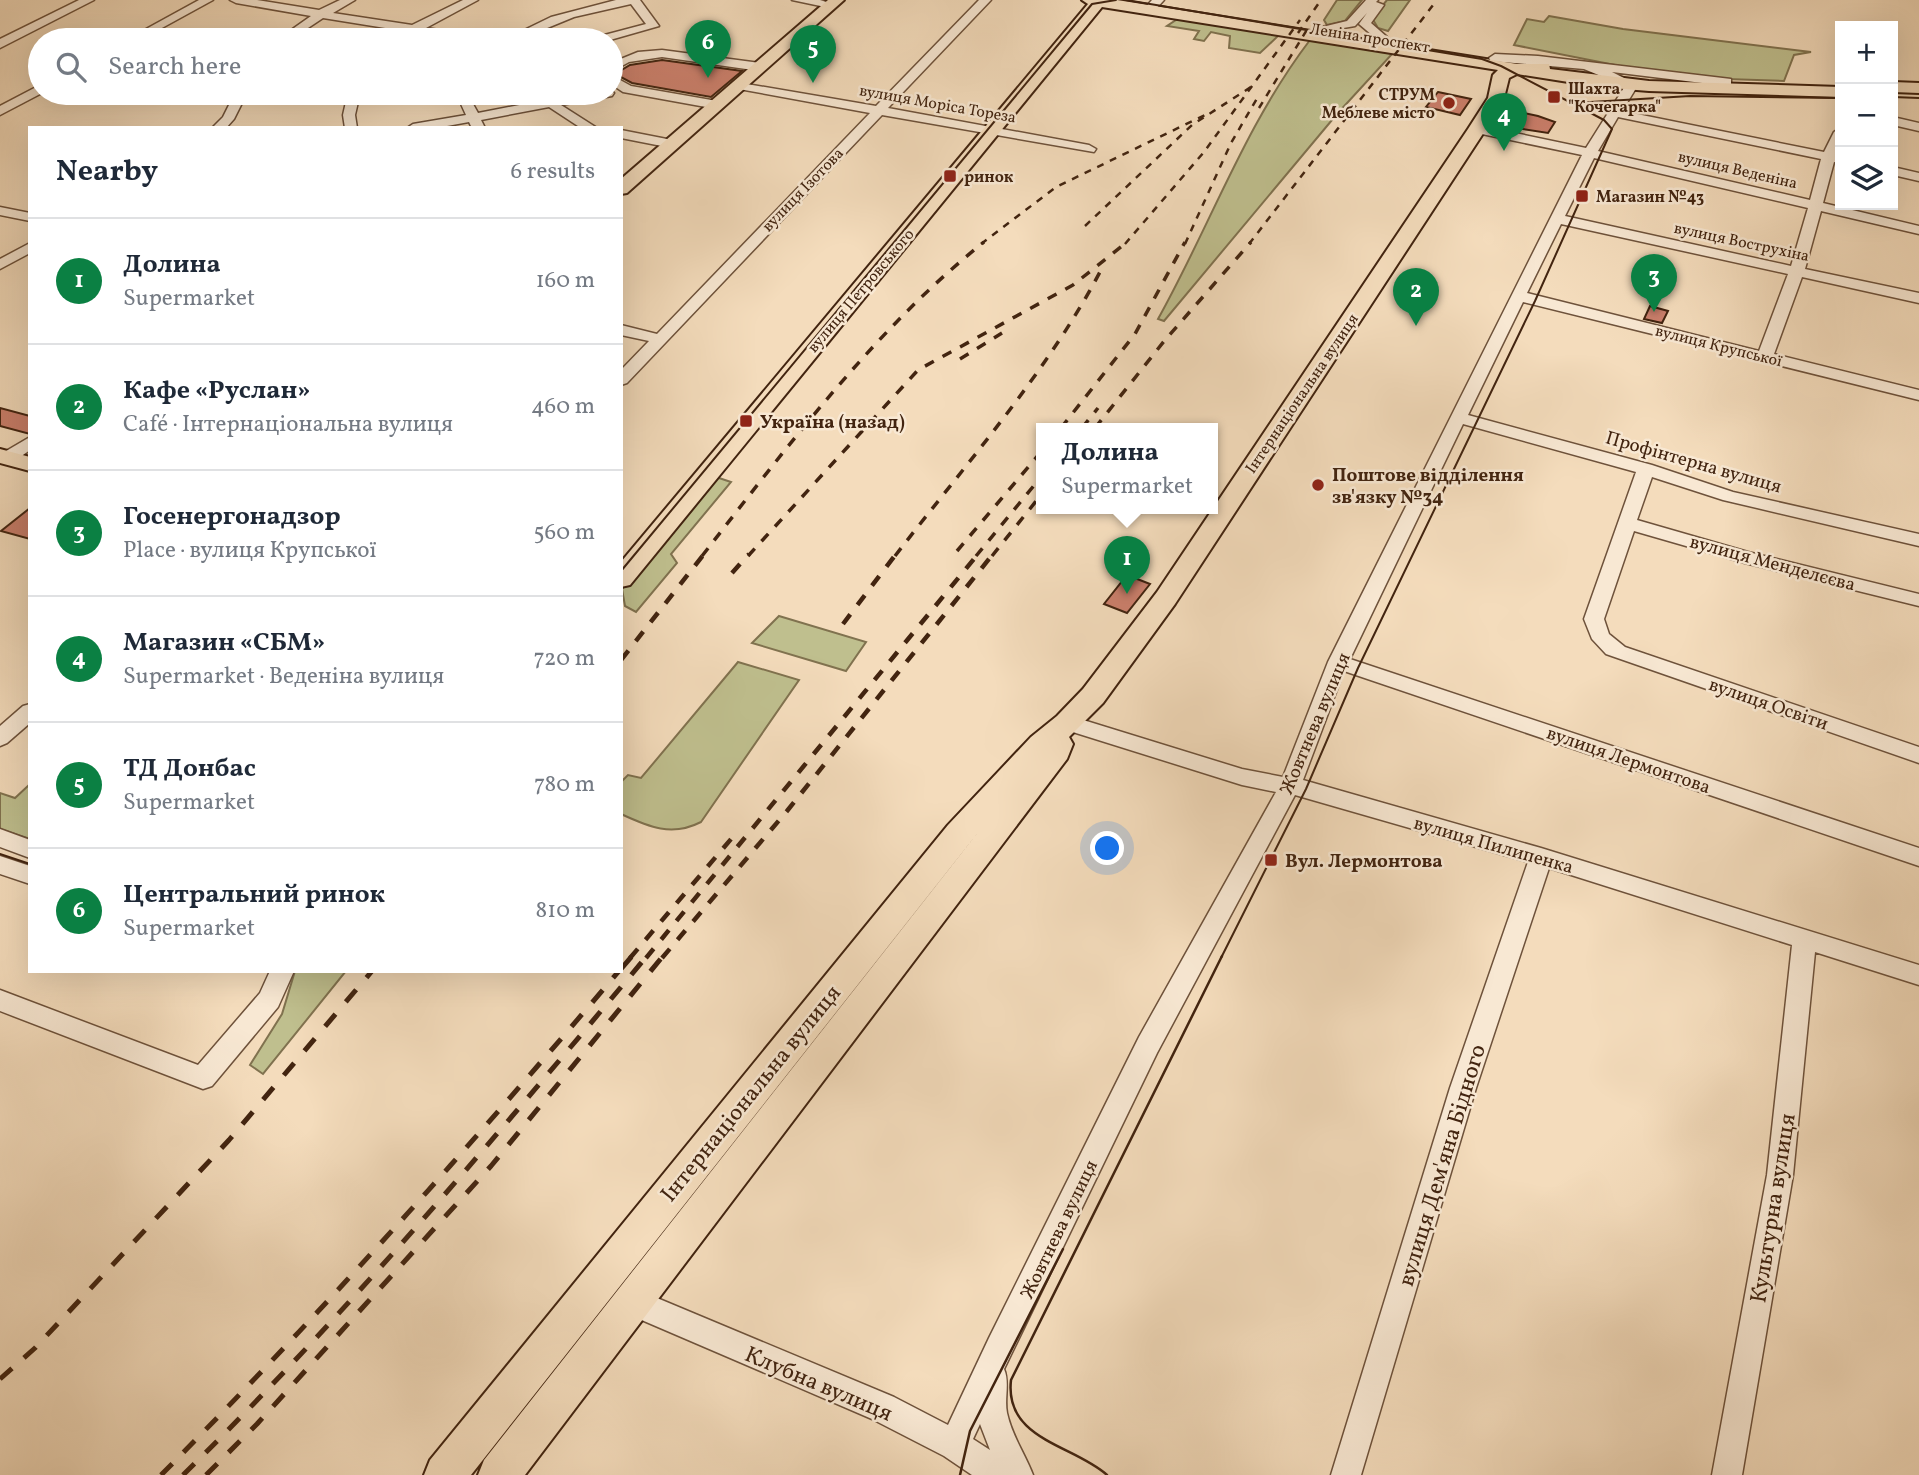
<!DOCTYPE html>
<meta charset="utf-8">
<style>
body{margin:0;font-family:Vollkorn,serif;background:#f6f6f7;color:#1f2937}
.controls{position:absolute;right:21px;top:21px;display:grid;overflow:hidden;border-radius:0px;box-shadow:0 7px 28px #0002}
.controls button{width:63px;height:63px;display:grid;place-items:center;padding:0;border:0;border-bottom:2px solid #e0e1e3;background:#fff;color:#1f2937;font:35px sans-serif}
.you{position:absolute;left:1108px;top:849px;width:24px;height:24px;margin:-18px;border:5px solid #fff;border-radius:50%;background:#1a73e8;box-shadow:0 0 0 10px #1a73e833}
.badge{display:grid;place-items:center;width:46px;height:46px;border-radius:50%;background:#0b8043;color:#fff;font-size:23px;font-weight:700}
.pin{position:absolute;translate:-50% -58px;filter:drop-shadow(0 2px 4px #0008)}
.pin::after{content:'';position:absolute;top:37px;width:24px;height:21px;background:inherit;clip-path:polygon(0 0,100% 0,50% 100%)}
.popup{position:absolute;left:1036px;top:423px;width:182px;height:91px;box-sizing:border-box;display:grid;place-content:center;border-radius:0px;background:#fff;filter:drop-shadow(0 2px 5px #0005);font-size:23px;white-space:nowrap;color:#747a83}
.popup b{font-size:26px;color:#1f2937}
.popup::after{content:'';position:absolute;left:50%;top:100%;margin-left:-14px;border:14px solid transparent;border-top-color:#fff}
.list{margin:0;padding:0;list-style:none}
h2{display:flex;justify-content:space-between;align-items:center;height:91px;margin:0;padding:0 28px;font-size:30px}
h2 small{font-size:23px;font-weight:400;color:#747a83}
.list li{display:grid;grid-template-columns:46px 1fr auto;gap:21px;align-items:center;box-sizing:border-box;height:126px;padding:0 28px;border-top:2px solid #e0e1e3}
.list b{display:block;font-size:26px;white-space:nowrap}
.list p{margin:0;font-size:23px;white-space:nowrap;color:#747a83}
.list em{font-size:23px;font-style:normal;color:#747a83}
.icon{flex:none;width:38px;height:38px;fill:none;stroke:currentColor;stroke-width:2;stroke-linecap:round;stroke-linejoin:round}
.map{position:relative;flex:none;width:1919px;height:1475px;overflow:hidden}
.search{position:absolute;background:#fff;box-shadow:0 7px 28px #0002;left:28px;top:28px;width:595px;height:77px;display:flex;align-items:center;gap:18px;box-sizing:border-box;padding:0 24px;border-radius:38px;color:#747a83;font-size:26px}
.panel{position:absolute;background:#fff;box-shadow:0 7px 28px #0002;left:28px;top:126px;width:595px;height:847px;border-radius:0px}
.map>svg:first-child{display:block}
</style>
<div class="map">
<svg width="1919" height="1475" viewBox="0 0 1919 1475">
<rect width="100%" height="100%" fill="#f4dcbc"/>
<filter id="stains"><feTurbulence type="fractalNoise" baseFrequency=".00286" numOctaves="4"/><feColorMatrix values="0 0 0 0 .2 0 0 0 0 .09 0 0 0 0 .02 0 0 0 .5 -.17"/></filter>
<radialGradient id="worn" r=".72"><stop offset=".6" stop-color="#630" stop-opacity="0"/><stop offset="1" stop-color="#630" stop-opacity=".3"/></radialGradient>
<g fill="#bfbf8e" stroke="#80724f" stroke-width="2">
<path d="M 1337,0 L 1362,0 L 1345,21 L 1327,25 L 1324,20 Z"/>
<path d="M 1387,0 L 1410,0 L 1388,31 L 1378,28 L 1372,18 Z"/>
<path d="M 1549,16 L 1623,29 L 1811,52 L 1794,55 L 1784,81 L 1726,79 L 1620,66 L 1514,45 L 1527,19 L 1544,22 Z"/>
<path d="M 1176,20 L 1185,20 L 1279,35 L 1260,53 L 1229,48 L 1230,36 L 1211,32 L 1204,41 L 1194,39 L 1199,31 L 1167,26 Z"/>
<path d="M 1310,40 L 1393,53 L 1337,114 L 1164,321 L 1158,319 C 1210,226 1245,125 1310,40 Z"/>
<path d="M 716,477 L 731,482 L 671,554 L 677,563 L 636,612 L 625,606 L 622,589 Z"/>
<path d="M 779,616 L 866,642 L 846,671 L 752,643 Z"/>
<path d="M 738,662 L 799,680 L 701,822 C 672,837 649,827 621,814 L 621,782 L 628,775 L 641,778 Z"/>
<path d="M 30,784 L 30,839 L 0,829 L 0,793 L 15,798 Z"/>
<path d="M 295,971 L 346,971 L 263,1074 L 250,1065 L 282,1014 Z"/>
</g>
<g fill="#cc806d" stroke="#422410" stroke-width="2">
<path d="M 662,60 L 742,71 L 711,97 L 632,83 L 615,74 L 630,65 Z"/>
<path d="M 1438,92 L 1471,99 L 1460,115 L 1426,107 Z"/>
<path d="M 1519,112 L 1538,116 L 1555,122 L 1548,133 L 1510,127 Z"/>
<path d="M 1650,306 L 1668,311 L 1662,323 L 1644,319 Z"/>
<path d="M 0,408 L 30,416 L 30,434 L 0,426 Z"/>
<path d="M 30,508 L 30,539 L 1,531 Z"/>
<path d="M 1127,575 L 1150,584 L 1127,613 L 1104,604 Z"/>
</g>
<g fill="none" stroke-linecap="round" stroke-linejoin="round">
<defs>
<g id="minor">
<path d="M 79,0 L 94,0 L 0,48 L 0,39 Z"/>
<path d="M 199,0 L 213,0 L 140,40 L 126,40 Z"/>
<path d="M 230,0 L 257,0 L 319,10 L 340,0 L 355,0 L 333,13 L 412,25 L 463,0 L 478,0 L 426,28 L 479,36 L 485,40 L 459,40 L 415,33 L 410,34 L 404,31 L 323,18 L 290,40 L 277,40 L 311,16 L 236,3 Z"/>
<path d="M 616,0 L 640,0 L 659,26 L 610,40 L 591,40 L 593,38 L 646,24 L 631,4 L 574,17 L 518,40 L 504,40 L 551,17 Z"/>
<path d="M 792,0 L 820,0 L 836,5 L 830,8 Z"/>
<path d="M 979,0 L 991,0 L 888,108 L 1089,145 L 1096,149 L 1094,152 L 882,115 L 627,383 L 621,385 L 621,370 L 649,341 L 621,335 L 621,325 L 657,334 L 870,113 L 739,89 L 735,88 L 735,82 L 876,106 Z"/>
<path d="M 1152,0 L 1164,0 L 1154,11 L 1146,11 L 1144,9 Z"/>
<path d="M 1366,0 L 1378,0 L 1376,2 L 1384,5 L 1371,23 L 1387,37 L 1387,41 L 1379,41 L 1359,24 L 1367,13 L 1355,26 L 1320,32 L 1314,29 L 1347,21 Z"/>
<path d="M 662,50 L 760,63 L 766,67 L 760,71 L 662,57 L 629,62 L 611,72 L 611,63 L 638,52 Z"/>
<path d="M 1495,54 L 1538,56 L 1731,79 L 1731,85 L 1727,86 L 1612,72 L 1638,85 L 1622,111 L 1824,152 L 1834,132 L 1840,128 L 1840,146 L 1836,154 L 1840,155 L 1840,163 L 1834,162 L 1823,203 L 1919,226 L 1919,234 L 1821,211 L 1805,269 L 1919,293 L 1919,303 L 1802,277 L 1774,354 L 1919,390 L 1919,400 L 1523,302 L 1468,415 L 1652,465 L 1733,492 L 1919,534 L 1919,546 L 1723,500 L 1652,477 L 1637,520 L 1748,552 L 1919,594 L 1919,606 L 1745,563 L 1634,531 L 1604,619 L 1609,634 L 1625,647 L 1919,747 L 1919,763 L 1606,654 L 1592,639 L 1584,619 L 1636,472 L 1463,424 L 1350,659 L 1919,848 L 1919,866 L 1344,671 L 1303,780 L 1541,848 L 1919,965 L 1919,985 L 1815,952 L 1793,1175 L 1742,1475 L 1712,1475 L 1767,1175 L 1792,945 L 1549,868 L 1476,1088 L 1361,1475 L 1331,1475 L 1450,1088 L 1528,862 L 1295,795 L 1157,1053 L 1004,1369 C 1010,1382 1004,1399 1007,1413 C 1012,1436 1025,1454 1033,1475 L 972,1475 L 944,1456 L 872,1419 L 623,1312 L 619,1302 L 623,1292 L 633,1288 L 894,1397 L 948,1425 L 989,1338 L 1139,1037 L 1276,792 L 1242,785 L 1060,728 L 1057,723 L 1060,718 L 1067,715 L 1242,769 L 1283,777 L 1328,662 L 1582,155 L 1477,133 L 1471,129 L 1477,125 L 1586,148 L 1625,86 L 1584,69 L 1491,61 L 1489,58 ZM 1618,117 L 1821,159 L 1810,200 L 1598,151 ZM 1594,158 L 1808,208 L 1791,266 L 1565,216 ZM 1561,224 L 1788,274 L 1759,351 L 1527,293 ZM 980,1424 L 990,1450 L 973,1439 Z"/>
<path d="M 611,75 L 631,86 L 717,101 L 723,105 L 717,109 L 623,92 L 611,84 Z"/>
<path d="M 40,85 L 42,93 L 0,115 L 0,106 Z"/>
<path d="M 611,90 L 614,93 L 612,96 L 561,105 L 597,128 L 581,128 L 549,107 L 481,120 L 485,128 L 472,128 L 469,122 L 436,128 L 407,128 L 413,124 L 466,115 L 461,104 L 463,93 L 475,93 L 473,104 L 478,113 L 545,100 L 543,96 L 547,93 L 553,93 L 557,98 L 589,93 L 611,93 Z"/>
<path d="M 235,93 L 247,93 L 234,119 L 226,128 L 212,128 L 223,117 Z"/>
<path d="M 348,93 L 360,93 L 355,115 L 357,128 L 345,128 L 343,115 Z"/>
<path d="M 1893,117 L 1919,123 L 1919,131 L 1893,125 Z"/>
<path d="M 621,130 L 672,140 L 679,144 L 672,148 L 621,138 Z"/>
<path d="M 1893,167 L 1919,173 L 1919,181 L 1893,175 Z"/>
<path d="M 0,207 L 30,213 L 30,221 L 0,215 Z"/>
<path d="M 30,243 L 30,253 L 0,269 L 0,259 Z"/>
<path d="M 30,437 L 30,450 L 13,462 L 1,462 L 1,454 Z"/>
<path d="M 30,704 L 30,723 L 7,743 L 0,746 L 0,726 L 23,706 Z"/>
<path d="M 0,829 L 30,840 L 30,858 L 0,847 Z"/>
<path d="M 0,856 L 30,866 L 30,884 L 0,874 Z"/>
<path d="M 270,971 L 294,971 L 278,1007 L 212,1086 L 203,1089 L 0,1011 L 0,990 L 198,1065 L 260,993 Z"/>
</g>
<g id="major">
<path d="M 828,0 L 844,0 L 627,193 L 621,194 L 621,179 Z"/>
<path d="M 1082,0 L 1117,0 L 1517,64 L 1549,64 L 1550,69 L 1649,81 L 1840,87 L 1840,97 L 1649,91 L 1600,87 L 1517,74 L 1509,78 L 1504,98 L 1486,129 L 1175,604 L 1103,703 L 1069,737 L 1073,744 L 1067,759 L 525,1475 L 478,1475 L 484,1460 L 987,821 L 471,1475 L 424,1475 L 430,1460 L 948,825 L 1031,737 L 1057,716 L 1083,689 L 1157,592 L 1468,129 L 1488,98 L 1493,75 L 1498,70 L 1102,7 L 630,585 L 621,587 L 621,562 L 1088,4 Z"/>
<path d="M 1893,82 L 1919,83 L 1919,93 L 1893,92 Z"/>
<path d="M 0,449 L 30,457 L 30,471 L 0,463 Z"/>
</g>
</defs>
<use href="#minor" stroke="#6e523b" stroke-width="3"/>
<use href="#major" stroke="#422410" stroke-width="4"/>
<use href="#minor" fill="#f8e8d3" fill-rule="evenodd"/>
<use href="#major" fill="#f4dcbc" fill-rule="evenodd"/>
<g stroke="#422410" stroke-width="2">
<path d="M 1126,0 L 1482,59 L 1501,66 L 1604,120 L 1612,129 L 1535,301 L 1358,668 L 1306,789 L 1221,958"/>
<path d="M 1893,97 L 1919,98"/>
<path d="M 1574,103 L 1690,96 L 1840,98"/>
<path d="M 621,571 L 1092,4 L 1116,0"/>
<path d="M 0,854 L 30,864"/>
</g>
<g stroke="#422410" stroke-width="2.5">
<path d="M 960,1475 L 970,1431 L 1063,1249"/>
<path d="M 1107,1475 C 1074,1445 1004,1440 1011,1380 L 1222,956"/>
</g>
<g stroke="#422410" stroke-width="2.5" stroke-dasharray="7 7" stroke-linecap="butt">
<path d="M 1298,33 L 1321,0"/>
<path d="M 1259,108 L 1308,28"/>
<path d="M 1085,226 L 1192,125 L 1251,87"/>
<path d="M 981,244 L 1056,187 L 1207,114"/>
<path d="M 1125,244 L 1204,152 L 1300,20"/>
<path d="M 1185,244 L 1231,143 L 1259,95"/>
<path d="M 1249,244 L 1437,0"/>
</g>
<g stroke="#422410" stroke-width="3.5" stroke-dasharray="10 10" stroke-linecap="butt">
<path d="M 960,359 L 1002,333"/>
<path d="M 1061,428 L 1135,334 L 1185,242"/>
<path d="M 1082,428 L 1098,408"/>
<path d="M 1095,428 L 1165,340 L 1251,242"/>
<path d="M 957,551 L 1041,452"/>
<path d="M 702,556 C 787,447 876,328 984,242"/>
<path d="M 748,556 L 918,370 L 1073,285 L 1127,242"/>
<path d="M 895,556 C 965,465 1050,369 1102,268"/>
<path d="M 976,556 L 1041,477"/>
<path d="M 992,556 L 1041,495"/>
</g>
<g stroke="#422410" stroke-width="4.5" stroke-dasharray="12 12" stroke-linecap="butt">
<path d="M 732,573 L 749,554"/>
<path d="M 843,624 L 896,554"/>
<path d="M 621,660 L 704,554"/>
<path d="M 630,958 L 737,832"/>
<path d="M 646,958 L 978,554"/>
<path d="M 662,958 L 787,811 L 993,554"/>
</g>
<g stroke="#422410" stroke-width="5" stroke-dasharray="16 16" stroke-linecap="butt">
<path d="M 621,969 L 632,956"/>
<path d="M 0,1379 L 35,1348 L 229,1140 L 372,971"/>
<path d="M 161,1475 C 321,1314 472,1144 619,971"/>
<path d="M 183,1475 C 348,1313 498,1134 647,956"/>
<path d="M 206,1475 L 257,1424 L 491,1166 L 663,956"/>
</g>
</g>
<g fill="#8f2418" stroke="#f8e8d3" stroke-width="2.5">
<rect x="1547" y="90" width="14" height="14" rx="3.5"/>
<circle cx="1449" cy="103" r="7"/>
<rect x="943" y="169" width="14" height="14" rx="3.5"/>
<rect x="1575" y="189" width="14" height="14" rx="3.5"/>
<rect x="739" y="414" width="14" height="14" rx="3.5"/>
<circle cx="1318" cy="485" r="7"/>
<rect x="1264" y="853" width="14" height="14" rx="3.5"/>
</g>
<g text-anchor="middle" stroke-width="5" stroke-linejoin="round" paint-order="stroke">
<g font-size="16" fill="#422410" stroke="#f8e8d3">
<text transform="translate(1370 37) rotate(9)" y="6">Леніна проспект</text>
<text transform="translate(938 103) rotate(10)" y="6">вулиця Моріса Тореза</text>
<text transform="translate(1738 169) rotate(13)" y="6">вулиця Веденіна</text>
<text transform="translate(802 189) rotate(-46)" y="6">вулиця Ізотова</text>
<text transform="translate(1742 241) rotate(12)" y="6">вулиця Вострухіна</text>
<text transform="translate(860 290) rotate(-50)" y="6">вулиця Петровського</text>
<text transform="translate(1719 345) rotate(14)" y="6">вулиця Крупської</text>
<text transform="translate(1301 393) rotate(-56)" y="6">Інтернаціональна вулиця</text>
</g>
<g font-size="16" font-weight="bold" fill="#422410" stroke="#f8e8d3" text-anchor="start">
<text x="1568" y="94">Шахта<tspan x="1568" dy="18">"Кочегарка"</tspan></text>
<text x="1435" y="100" text-anchor="end">СТРУМ<tspan x="1435" dy="18">Меблеве місто</tspan></text>
<text x="964" y="182">ринок</text>
<text x="1596" y="202">Магазин №43</text>
</g>
<g font-size="19" font-weight="bold" fill="#422410" stroke="#f8e8d3" text-anchor="start">
<text x="760" y="428">Україна (назад)</text>
<text x="1332" y="481">Поштове відділення<tspan x="1332" dy="22">зв'язку №34</tspan></text>
<text x="1285" y="867">Вул. Лермонтова</text>
</g>
<g font-size="19" fill="#422410" stroke="#f8e8d3">
<text transform="translate(1694 461) rotate(16)" y="7">Профінтерна вулиця</text>
<text transform="translate(1773 562) rotate(15)" y="7">вулиця Менделєєва</text>
<text transform="translate(1769 703) rotate(19)" y="7">вулиця Освіти</text>
<text transform="translate(1314 723) rotate(-67)" y="7">Жовтнева вулиця</text>
<text transform="translate(1629 759) rotate(19)" y="7">вулиця Лермонтова</text>
<text transform="translate(1494 844) rotate(16)" y="7">вулиця Пилипенка</text>
<text transform="translate(1058 1229) rotate(-64)" y="7">Жовтнева вулиця</text>
</g>
<g font-size="23" fill="#422410" stroke="#f8e8d3">
<text transform="translate(750 1093) rotate(-51)" y="8">Інтернаціональна вулиця</text>
<text transform="translate(1441 1165) rotate(-73)" y="8">вулиця Дем'яна Бідного</text>
<text transform="translate(1772 1208) rotate(-81)" y="8">Культурна вулиця</text>
<text transform="translate(819 1383) rotate(23)" y="8">Клубна вулиця</text>
</g>
</g>
<rect width="100%" height="100%" filter="url(#stains)"/>
<rect width="100%" height="100%" fill="url(#worn)"/>
</svg>
<div class="controls">
<button>+</button>
<button>−</button>
<button><svg class="icon" aria-label="layers" viewBox="0 0 24 24"><path d="M12 4l9 5-9 5-9-5zM3 14l9 5 9-5"/></svg></button>
</div>
<div class="you"></div>
<div class="pin badge" style="left:1127px;top:594px">1</div>
<div class="popup"><b>Долина</b>Supermarket</div>
<div class="pin badge" style="left:1416px;top:326px">2</div>
<div class="pin badge" style="left:1654px;top:312px">3</div>
<div class="pin badge" style="left:1504px;top:151px">4</div>
<div class="pin badge" style="left:813px;top:83px">5</div>
<div class="pin badge" style="left:708px;top:78px">6</div>
<div class="search"><svg class="icon" aria-label="search" viewBox="0 0 24 24"><circle cx="10" cy="10" r="6"/><path d="M15 15l6 6"/></svg>Search here</div>
<section class="panel">
<h2>Nearby<small>6 results</small></h2>
<ul class="list">
<li><span class="badge">1</span><div><b>Долина</b><p>Supermarket</p></div><em>160 m</em></li>
<li><span class="badge">2</span><div><b>Кафе «Руслан»</b><p>Café · Інтернаціональна вулиця</p></div><em>460 m</em></li>
<li><span class="badge">3</span><div><b>Госенергонадзор</b><p>Place · вулиця Крупської</p></div><em>560 m</em></li>
<li><span class="badge">4</span><div><b>Магазин «СБМ»</b><p>Supermarket · Веденіна вулиця</p></div><em>720 m</em></li>
<li><span class="badge">5</span><div><b>ТД Донбас</b><p>Supermarket</p></div><em>780 m</em></li>
<li><span class="badge">6</span><div><b>Центральний ринок</b><p>Supermarket</p></div><em>810 m</em></li>
</ul>
</section>
</div>
